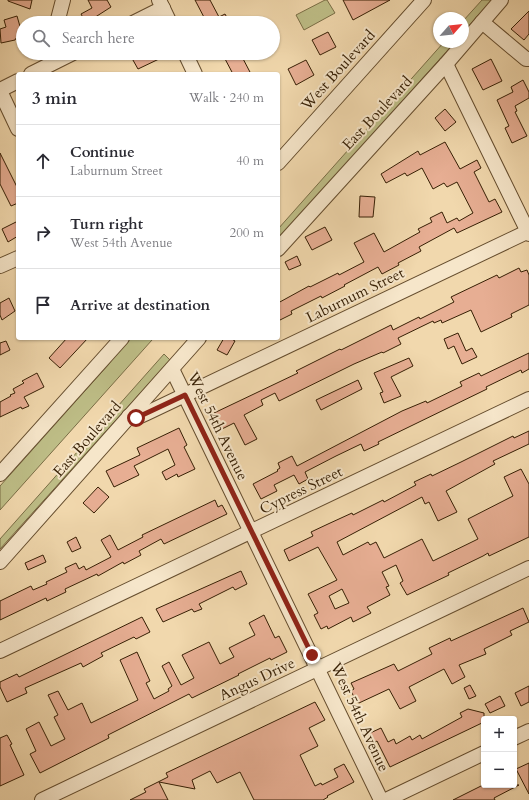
<!DOCTYPE html>
<meta charset="utf-8">
<style>
body{margin:0;font-family:Cardo,serif;background:#f7f7f7;color:#2b2b33}
.controls{position:absolute;right:12px;bottom:12px;display:grid;overflow:hidden;border-radius:4px;box-shadow:0 1px 3px #0004}
.controls button{width:36px;height:36px;display:grid;place-items:center;padding:0;border:0;border-bottom:1px solid #e1e1e2;background:#fff;color:#2b2b33;font:20px sans-serif}
.compass{position:absolute;left:433px;top:12px;width:36px;height:36px;border-radius:50%;background:#fff;box-shadow:0 1px 3px #0004;rotate:63deg}
.stop{position:absolute;width:12px;height:12px;margin:-9px;border:3px solid #8f2418;border-radius:50%;background:#fff}
.stop.end{background:#8f2418;border-color:#fff;box-shadow:0 1px 4px #0008}
.list{margin:0;padding:0;list-style:none}
h2{display:flex;justify-content:space-between;align-items:center;height:52px;margin:0;padding:0 16px;font-size:17px}
h2 small{font-size:13px;font-weight:400;color:#7c7c81}
.list li{display:grid;grid-template-columns:26px 1fr auto;gap:12px;align-items:center;box-sizing:border-box;height:72px;padding:0 16px;border-top:1px solid #e1e1e2}
.list b{display:block;font-size:15px;white-space:nowrap}
.list p{margin:0;font-size:13px;white-space:nowrap;color:#7c7c81}
.list em{font-size:13px;font-style:normal;color:#7c7c81}
.icon{flex:none;width:22px;height:22px;fill:none;stroke:currentColor;stroke-width:2;stroke-linecap:round;stroke-linejoin:round}
.map{position:relative;flex:none;width:529px;height:800px;overflow:hidden}
.search{position:absolute;background:#fff;box-shadow:0 1px 3px #0004;left:16px;top:16px;width:264px;height:44px;display:flex;align-items:center;gap:10px;box-sizing:border-box;padding:0 14px;border-radius:22px;color:#7c7c81;font-size:15px}
.panel{position:absolute;background:#fff;box-shadow:0 1px 3px #0004;left:16px;top:72px;width:264px;height:268px;border-radius:4px}
.map>svg:first-child{display:block}
</style>
<div class="map">
<svg width="529" height="800" viewBox="0 0 529 800">
<rect width="100%" height="100%" fill="#f1d8ad"/>
<filter id="stains"><feTurbulence type="fractalNoise" baseFrequency=".005" numOctaves="4"/><feColorMatrix values="0 0 0 0 .2 0 0 0 0 .09 0 0 0 0 .02 0 0 0 .5 -.17"/></filter>
<radialGradient id="worn" r=".72"><stop offset=".6" stop-color="#630" stop-opacity="0"/><stop offset="1" stop-color="#630" stop-opacity=".3"/></radialGradient>
<g fill="#bebe87" stroke="#7a6e46">
<path d="M 325,0 L 327,0 L 335,13 L 304,30 L 296,15 Z"/>
<path d="M 482,0 L 492,0 L 463,32 L 463,21 Z"/>
<path d="M 444,42 L 455,42 L 278,240 L 278,229 Z"/>
<path d="M 132,338 L 151,338 L 152,340 L 0,510 L 0,486 L 109,364 C 114,355 122,341 132,338 Z"/>
<path d="M 164,354 L 170,360 L 0,549 L 0,539 Z"/>
</g>
<g fill="#e7ae93" stroke="#361f04" fill-rule="evenodd">
<path d="M 8,0 L 32,0 L 30,9 L 8,1 Z"/>
<path d="M 88,0 L 107,0 L 111,7 L 86,23 L 81,14 L 92,8 Z"/>
<path d="M 195,0 L 210,0 L 219,17 L 225,14 L 230,23 L 207,23 Z"/>
<path d="M 343,0 L 390,0 L 353,20 Z"/>
<path d="M 529,11 L 529,34 L 524,40 L 511,29 Z"/>
<path d="M 17,16 L 21,30 L 15,40 L 1,43 L 0,29 L 6,27 L 4,20 Z"/>
<path d="M 328,32 L 336,47 L 320,55 L 312,40 Z"/>
<path d="M 129,53 L 156,53 L 159,59 L 138,69 Z"/>
<path d="M 232,53 L 240,53 L 251,74 L 233,74 L 224,57 Z"/>
<path d="M 491,59 L 502,81 L 483,90 L 472,69 Z"/>
<path d="M 306,60 L 314,75 L 296,85 L 288,69 Z"/>
<path d="M 523,80 L 529,92 L 529,98 L 515,106 L 517,111 L 515,112 L 527,136 L 512,143 L 505,128 L 509,126 L 497,100 L 513,92 L 511,87 Z"/>
<path d="M 445,109 L 456,122 L 445,131 L 435,118 Z"/>
<path d="M 445,142 L 460,169 L 477,160 L 481,168 L 474,172 L 489,202 L 495,199 L 502,212 L 457,233 L 454,228 L 419,247 L 421,251 L 398,263 L 399,265 L 382,274 L 378,267 L 344,285 L 345,286 L 322,298 L 321,296 L 291,311 L 292,314 L 278,321 L 278,303 L 309,286 L 310,287 L 338,273 L 339,275 L 364,262 L 354,243 L 374,233 L 384,252 L 420,232 L 418,229 L 432,222 L 430,218 L 442,212 L 447,223 L 457,218 L 459,221 L 473,213 L 457,182 L 447,187 L 444,183 L 433,189 L 422,168 L 407,176 L 405,173 L 386,183 L 381,174 L 418,151 L 420,155 Z"/>
<path d="M 0,153 L 18,189 L 18,203 L 11,206 L 0,184 Z"/>
<path d="M 360,196 L 375,197 L 373,217 L 359,217 Z"/>
<path d="M 18,221 L 18,236 L 8,242 L 2,229 Z"/>
<path d="M 325,227 L 332,240 L 312,250 L 305,237 Z"/>
<path d="M 297,256 L 301,265 L 289,270 L 285,262 Z"/>
<path d="M 519,268 L 521,272 L 527,270 L 529,275 L 529,305 L 511,314 L 512,317 L 481,332 L 471,310 L 442,323 L 441,320 L 434,323 L 433,321 L 398,338 L 401,344 L 383,353 L 382,352 L 354,364 L 279,401 L 275,393 L 261,400 L 263,405 L 244,415 L 257,439 L 245,445 L 234,423 L 222,429 L 214,413 L 298,373 L 296,371 L 340,349 L 341,350 L 391,325 L 393,330 L 419,317 L 420,319 L 454,302 L 451,297 L 497,275 L 499,278 Z"/>
<path d="M 9,298 L 15,311 L 2,320 L 0,315 L 0,303 Z"/>
<path d="M 458,333 L 466,351 L 472,348 L 477,357 L 462,364 L 454,346 L 448,349 L 444,339 Z"/>
<path d="M 67,338 L 88,338 L 60,368 L 49,358 Z"/>
<path d="M 224,338 L 230,338 L 235,341 L 227,355 L 217,350 Z"/>
<path d="M 6,341 L 10,350 L 0,355 L 0,343 Z"/>
<path d="M 529,353 L 529,369 L 522,373 L 521,370 L 486,387 L 487,389 L 378,442 L 379,444 L 364,451 L 361,444 L 336,456 L 305,472 L 308,479 L 299,484 L 294,475 L 274,485 L 277,491 L 261,499 L 253,484 L 278,471 L 277,470 L 280,468 L 278,463 L 292,456 L 297,466 L 402,411 L 426,401 L 427,403 L 462,386 L 460,382 L 479,373 L 481,376 Z"/>
<path d="M 409,358 L 413,366 L 391,377 L 401,396 L 384,403 L 380,393 L 383,392 L 374,373 Z"/>
<path d="M 37,373 L 44,387 L 24,397 L 29,406 L 22,409 L 21,407 L 0,417 L 0,402 L 11,396 L 10,395 L 15,393 L 13,389 L 24,383 L 22,381 Z"/>
<path d="M 358,380 L 362,389 L 321,410 L 316,400 Z"/>
<path d="M 179,428 L 187,445 L 184,447 L 195,469 L 178,477 L 177,474 L 166,480 L 162,472 L 175,465 L 168,449 L 134,466 L 139,475 L 114,487 L 106,471 L 140,455 L 137,448 Z"/>
<path d="M 529,431 L 529,444 L 493,461 L 495,464 L 446,491 L 457,512 L 438,521 L 429,502 L 425,504 L 422,497 L 337,542 L 343,555 L 368,542 L 370,545 L 376,542 L 384,558 L 422,539 L 433,561 L 478,539 L 468,519 L 513,496 L 504,477 L 521,469 L 529,484 L 529,537 L 489,556 L 488,553 L 483,556 L 448,573 L 449,575 L 407,595 L 400,583 L 403,581 L 396,565 L 382,572 L 389,586 L 386,587 L 390,595 L 367,607 L 371,613 L 353,622 L 351,617 L 328,629 L 327,626 L 321,629 L 314,615 L 318,613 L 308,594 L 337,580 L 318,547 L 289,561 L 284,550 L 313,536 L 311,532 L 328,524 L 352,513 L 353,515 L 383,500 L 384,502 L 416,485 L 414,482 L 431,474 L 432,476 L 461,462 L 513,436 L 514,438 ZM 342,589 L 349,603 L 335,609 L 329,596 Z"/>
<path d="M 98,487 L 109,497 L 94,513 L 83,503 Z"/>
<path d="M 215,500 L 218,507 L 222,505 L 227,514 L 164,544 L 161,539 L 139,551 L 141,555 L 124,564 L 123,562 L 98,576 L 97,574 L 65,589 L 66,592 L 47,601 L 46,598 L 0,620 L 0,601 L 31,586 L 33,590 L 47,584 L 46,582 L 67,572 L 65,568 L 76,563 L 79,569 L 84,566 L 86,570 L 111,557 L 101,540 L 110,535 L 118,550 L 143,537 L 142,535 Z"/>
<path d="M 76,537 L 81,548 L 72,552 L 67,542 Z"/>
<path d="M 43,555 L 46,562 L 28,570 L 25,563 Z"/>
<path d="M 241,571 L 247,584 L 235,590 L 233,587 L 199,604 L 202,609 L 194,612 L 192,609 L 163,622 L 156,609 Z"/>
<path d="M 523,608 L 529,622 L 510,631 L 512,635 L 484,649 L 486,654 L 459,665 L 465,677 L 452,684 L 444,669 L 409,687 L 416,701 L 400,709 L 389,689 L 359,703 L 356,701 L 351,691 L 354,689 L 351,683 L 394,664 L 398,671 L 432,654 L 429,648 L 450,638 L 451,641 Z"/>
<path d="M 264,615 L 275,638 L 279,636 L 287,652 L 271,660 L 270,658 L 238,674 L 239,675 L 192,698 L 189,694 L 108,735 L 109,738 L 40,773 L 30,754 L 36,751 L 26,729 L 39,722 L 51,746 L 65,739 L 54,717 L 58,715 L 48,695 L 58,691 L 68,710 L 82,703 L 91,723 L 138,700 L 120,660 L 137,652 L 150,681 L 146,683 L 154,699 L 169,691 L 168,689 L 172,686 L 162,666 L 169,662 L 181,685 L 194,678 L 182,655 L 209,642 L 220,664 L 234,657 L 229,648 L 255,635 L 249,623 Z"/>
<path d="M 142,617 L 150,632 L 136,639 L 134,637 L 101,653 L 103,656 L 83,667 L 81,663 L 25,688 L 27,693 L 7,702 L 0,687 L 0,682 L 17,674 L 19,677 Z"/>
<path d="M 470,685 L 476,696 L 469,699 L 464,688 Z"/>
<path d="M 529,686 L 529,702 L 521,706 L 515,693 Z"/>
<path d="M 500,696 L 505,706 L 490,713 L 485,704 Z"/>
<path d="M 315,702 L 325,720 L 309,728 L 318,746 L 300,755 L 315,786 L 321,783 L 322,785 L 338,777 L 334,769 L 344,764 L 354,782 L 327,796 L 328,797 L 323,800 L 254,800 L 240,772 L 217,783 L 210,771 L 192,780 L 195,789 L 159,782 L 168,800 L 130,800 L 146,792 L 144,789 L 168,777 L 166,773 Z"/>
<path d="M 468,709 L 484,713 L 484,722 L 390,767 L 377,741 L 373,743 L 368,734 L 381,728 L 388,742 L 394,739 L 396,744 L 410,736 L 412,740 L 420,735 L 422,739 L 462,717 L 460,713 Z"/>
<path d="M 7,735 L 12,744 L 10,745 L 24,775 L 0,786 L 0,738 Z"/>
<path d="M 529,763 L 529,794 L 516,769 Z"/>
<path d="M 483,785 L 519,785 L 494,798 L 495,800 L 453,800 Z"/>
</g>
<g fill="none" stroke-linecap="round" stroke-linejoin="round">
<defs>
<g id="minor">
<path d="M 159,0 L 170,23"/>
<path d="M 482,22 L 526,59 L 529,59"/>
<path d="M 57,23 L 63,0"/>
<path d="M 133,23 L 163,8"/>
<path d="M 185,53 L 195,74"/>
<path d="M 446,64 L 529,234"/>
<path d="M 31,74 L 73,53"/>
<path d="M 0,90 L 18,81"/>
<path d="M 0,91 L 18,129"/>
<path d="M 278,163 L 424,0"/>
<path d="M 278,249 L 446,64 L 501,0"/>
<path d="M 0,266 L 18,258"/>
<path d="M 172,369 L 381,800"/>
<path d="M 129,416 L 136,418 L 147,413 L 529,231"/>
<path d="M 0,474 L 122,338"/>
<path d="M 0,562 L 199,338"/>
<path d="M 0,651 L 529,399"/>
<path d="M 514,738 L 529,731"/>
<path d="M 42,800 L 529,568"/>
<path d="M 386,800 L 484,753"/>
</g>
</defs>
<use href="#minor" stroke="#654d2e" stroke-width="16"/>
<use href="#minor" stroke="#f6e6ca" stroke-width="14"/>
</g>
<g fill="none" stroke-linecap="round" stroke-linejoin="round">
<path stroke="#8f2418" stroke-width="5" d="M 136,418 L 185,395 L 312,655"/>
</g>
<g text-anchor="middle" stroke-width="4" stroke-linejoin="round" paint-order="stroke">
<g font-size="15" fill="#361f04" stroke="#f6e6ca">
<text transform="translate(338 70) rotate(-48)" y="5">West Boulevard</text>
<text transform="translate(377 113) rotate(-47)" y="5">East Boulevard</text>
<text transform="translate(355 295) rotate(-26)" y="5">Laburnum Street</text>
<text transform="translate(218 426) rotate(64)" y="5">West 54th Avenue</text>
<text transform="translate(87 439) rotate(-49)" y="5">East Boulevard</text>
<text transform="translate(301 490) rotate(-26)" y="5">Cypress Street</text>
<text transform="translate(257 679) rotate(-25)" y="5">Angus Drive</text>
<text transform="translate(360 717) rotate(65)" y="5">West 54th Avenue</text>
</g>
</g>
<rect width="100%" height="100%" filter="url(#stains)"/>
<rect width="100%" height="100%" fill="url(#worn)"/>
</svg>
<div class="controls">
<button>+</button>
<button>−</button>
</div>
<svg class="compass" viewBox="-18 -18 36 36"><path d="M0-13l5 13h-10z" fill="#e53935"/><path d="M0 13l5-13h-10z" fill="#7c7c81"/></svg>
<div class="stop" style="left:136px;top:418px"></div>
<div class="stop end" style="left:312px;top:655px"></div>
<div class="search"><svg class="icon" aria-label="search" viewBox="0 0 24 24"><circle cx="10" cy="10" r="6"/><path d="M15 15l6 6"/></svg>Search here</div>
<section class="panel">
<h2>3 min<small>Walk · 240 m</small></h2>
<ul class="list">
<li><svg class="icon" aria-label="ahead" viewBox="0 0 24 24"><path d="M12 20V5M6 11l6-6 6 6"/></svg><div><b>Continue</b><p>Laburnum Street</p></div><em>40 m</em></li>
<li><svg class="icon" aria-label="right" viewBox="0 0 24 24"><path d="M7 20v-9h11M14 6l5 5-5 5"/></svg><div><b>Turn right</b><p>West 54th Avenue</p></div><em>200 m</em></li>
<li><svg class="icon" aria-label="arrive" viewBox="0 0 24 24"><path d="M6 21V4h12l-3 4 3 4H6"/></svg><div><b>Arrive at destination</b></div></li>
</ul>
</section>
</div>
